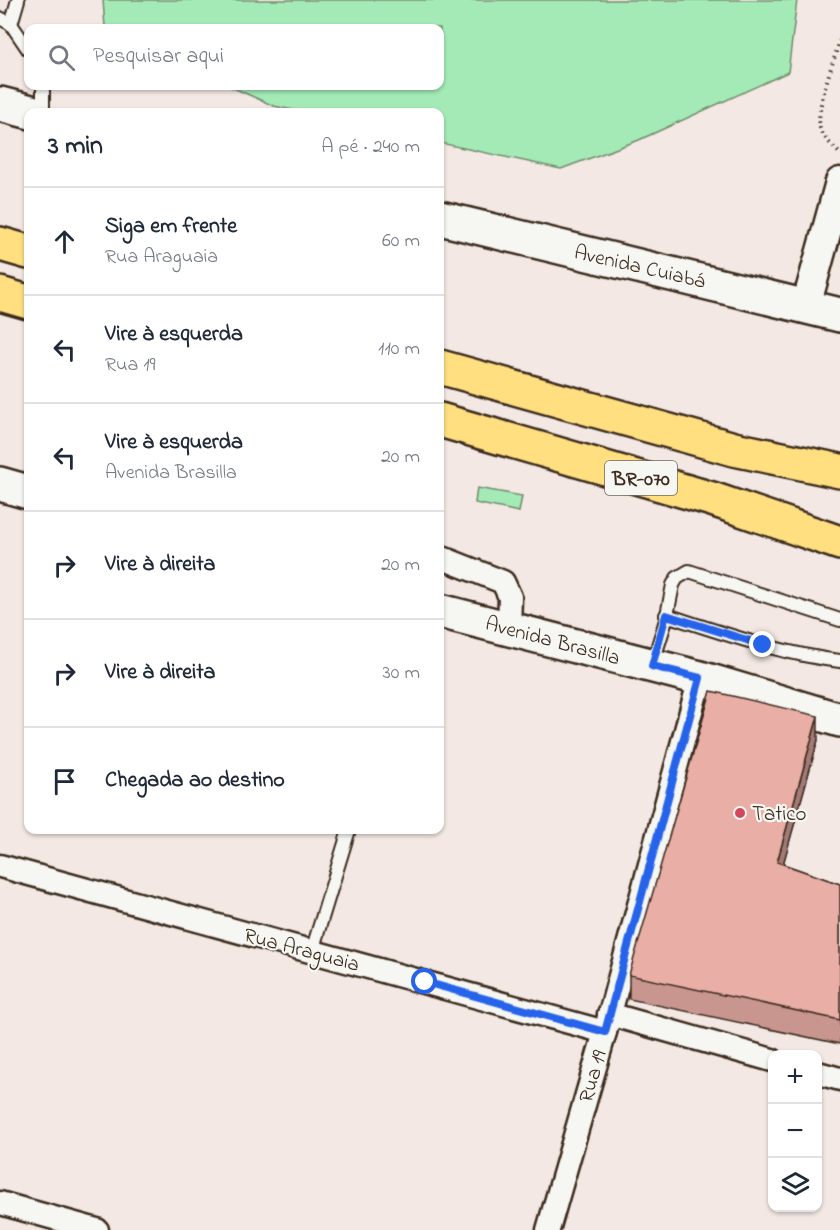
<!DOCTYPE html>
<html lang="pt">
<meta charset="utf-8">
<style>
body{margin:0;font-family:"Indie Flower",sans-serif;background:#f6f6f7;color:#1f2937}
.controls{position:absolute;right:18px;bottom:18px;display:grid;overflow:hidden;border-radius:12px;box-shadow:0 2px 4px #0004}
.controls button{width:54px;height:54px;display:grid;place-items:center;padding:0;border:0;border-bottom:2px solid #e0e1e3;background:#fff;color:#1f2937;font:30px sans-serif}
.stop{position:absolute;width:18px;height:18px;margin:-14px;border:4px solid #2563eb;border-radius:50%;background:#fff}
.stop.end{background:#2563eb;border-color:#fff;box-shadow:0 2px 6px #0008}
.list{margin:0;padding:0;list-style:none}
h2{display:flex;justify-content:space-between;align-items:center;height:78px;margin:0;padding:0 24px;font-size:26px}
h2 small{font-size:20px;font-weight:400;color:#747a83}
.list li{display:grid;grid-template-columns:39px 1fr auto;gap:18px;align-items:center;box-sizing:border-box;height:108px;padding:0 24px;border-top:2px solid #e0e1e3}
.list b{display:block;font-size:22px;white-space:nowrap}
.list p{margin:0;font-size:20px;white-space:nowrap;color:#747a83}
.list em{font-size:20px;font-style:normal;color:#747a83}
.icon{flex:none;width:33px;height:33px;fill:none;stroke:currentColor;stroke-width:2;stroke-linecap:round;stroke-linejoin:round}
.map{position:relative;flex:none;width:840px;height:1230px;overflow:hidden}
.search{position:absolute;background:#fff;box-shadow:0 2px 4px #0004;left:24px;top:24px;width:420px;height:66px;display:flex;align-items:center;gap:15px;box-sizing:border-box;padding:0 21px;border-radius:12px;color:#747a83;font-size:22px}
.panel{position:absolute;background:#fff;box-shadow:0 2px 4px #0004;left:24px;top:108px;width:420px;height:726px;border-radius:12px}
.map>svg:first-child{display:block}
</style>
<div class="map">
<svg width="840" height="1230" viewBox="0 0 840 1230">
<rect width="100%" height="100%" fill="#f3e8e3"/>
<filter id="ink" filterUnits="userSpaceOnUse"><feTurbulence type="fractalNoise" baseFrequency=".0167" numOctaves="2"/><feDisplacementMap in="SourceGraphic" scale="12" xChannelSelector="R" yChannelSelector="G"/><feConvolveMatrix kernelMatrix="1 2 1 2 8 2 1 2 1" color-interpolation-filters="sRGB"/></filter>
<g filter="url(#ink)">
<g fill="#a4eab7" stroke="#708a6a" stroke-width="1.5">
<path d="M 103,0 L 797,0 L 788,72 L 639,140 L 561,169 L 440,143 L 440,112 L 302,112 L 274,106 L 229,86 L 440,86 L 440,28 L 108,28 L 105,27 Z"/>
<path d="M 477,488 L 522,496 L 519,512 L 475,503 Z"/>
</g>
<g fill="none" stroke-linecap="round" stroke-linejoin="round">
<defs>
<g id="service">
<path d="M 0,18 L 11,24 L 28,49"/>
<path d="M 11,24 L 18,0"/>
<path d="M 43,112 L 43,86"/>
<path d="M 666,615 C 723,633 781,654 840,661"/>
<path d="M 652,665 L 666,620 L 673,585 L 677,578 L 689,571 L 840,620"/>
<path d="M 312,951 L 349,830"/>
</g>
<g id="minor">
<path d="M 440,557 L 503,582 L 510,597 L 509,629"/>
<path d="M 0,866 L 605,1032"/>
<path d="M 609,1014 L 772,1060"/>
<path d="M 818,1073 L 840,1079"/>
<path d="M 0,1203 L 97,1230"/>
<path d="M 548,1230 L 605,1032 L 700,678"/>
</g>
<path id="tertiary" d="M 806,306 L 840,182"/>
<g id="secondary">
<path d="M 0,104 L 31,112"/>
<path d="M 440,218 L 840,315"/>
<path d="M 0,484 L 28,492"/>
<path d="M 440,611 L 700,678 L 840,720"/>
</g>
<g id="motorway">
<path d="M 0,244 L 28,252"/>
<path d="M 0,294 L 28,302"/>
<path d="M 440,367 L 734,449 L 840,471"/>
<path d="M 440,420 L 712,499 L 840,543"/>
</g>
</defs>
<use href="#service" stroke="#3b2a1e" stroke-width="16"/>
<use href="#minor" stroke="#3b2a1e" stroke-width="27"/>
<use href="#tertiary" stroke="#3b2a1e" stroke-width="33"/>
<use href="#secondary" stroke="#3b2a1e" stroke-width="38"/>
<use href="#motorway" stroke="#3b2a1e" stroke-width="38"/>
<path stroke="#3b2a1e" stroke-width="4" stroke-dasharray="1.5 4.5" stroke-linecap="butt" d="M 840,40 C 834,61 815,108 820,128 C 823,138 833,146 840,154"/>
<use href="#service" stroke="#f6f6f2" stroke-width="12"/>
<use href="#minor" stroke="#f6f6f2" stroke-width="22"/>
<use href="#tertiary" stroke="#f6f6f2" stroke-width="28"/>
<use href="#secondary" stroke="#f6f6f2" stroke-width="33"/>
<use href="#motorway" stroke="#ffdf80" stroke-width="33"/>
</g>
<path fill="#c8968f" stroke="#3b2a1e" stroke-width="1.5" d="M 818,740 L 783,864 L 840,884 L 840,1044 L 629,999 L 629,975 Z"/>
<path fill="#a37a74" stroke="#3b2a1e" stroke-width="1.5" d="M 818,716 L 818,740 L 777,886 L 777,862 Z"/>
<path fill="#e9aea6" stroke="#3b2a1e" stroke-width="1.5" d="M 711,691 L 818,716 L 777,862 L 840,884 L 840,1020 L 629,975 Z"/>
</g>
<g fill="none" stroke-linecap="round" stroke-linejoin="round" filter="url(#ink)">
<path stroke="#2563eb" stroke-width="8" d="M 425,982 L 605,1032 L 700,678 L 652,666 L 666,615 L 763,645"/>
</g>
<circle fill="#d1495b" stroke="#f6f6f2" stroke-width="2" cx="740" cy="813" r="6"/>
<g text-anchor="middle" stroke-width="4.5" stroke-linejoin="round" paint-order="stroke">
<rect fill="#f6f6f2" stroke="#73675e" stroke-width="1.5" x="605" y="461" width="72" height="34" rx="4.5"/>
<g font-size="20" font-weight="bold" fill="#3b2a1e">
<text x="641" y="485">BR-070</text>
</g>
<g font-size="21" fill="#3b2a1e" stroke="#f6f6f2">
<text transform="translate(640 266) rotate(13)" y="7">Avenida Cuiabá</text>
<text transform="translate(553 640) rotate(15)" y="7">Avenida Brasilla</text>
<text transform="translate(302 949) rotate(15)" y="7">Rua Araguaia</text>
<text transform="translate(592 1076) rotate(-74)" y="7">Rua 19</text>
</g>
<g font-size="21" fill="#3b2a1e" stroke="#f6f6f2" text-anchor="start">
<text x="752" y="820">Tatico</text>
</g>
</g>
</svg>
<div class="controls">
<button>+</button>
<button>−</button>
<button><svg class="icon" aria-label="layers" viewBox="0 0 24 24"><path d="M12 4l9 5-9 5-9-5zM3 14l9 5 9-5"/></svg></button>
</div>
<div class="stop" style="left:425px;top:982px"></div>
<div class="stop end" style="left:763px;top:645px"></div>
<div class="search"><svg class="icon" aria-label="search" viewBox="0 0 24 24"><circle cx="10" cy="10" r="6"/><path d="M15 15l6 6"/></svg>Pesquisar aqui</div>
<section class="panel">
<h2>3 min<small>A pé · 240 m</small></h2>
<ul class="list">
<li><svg class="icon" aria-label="ahead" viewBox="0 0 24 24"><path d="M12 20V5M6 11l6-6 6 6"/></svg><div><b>Siga em frente</b><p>Rua Araguaia</p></div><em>60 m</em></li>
<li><svg class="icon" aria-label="left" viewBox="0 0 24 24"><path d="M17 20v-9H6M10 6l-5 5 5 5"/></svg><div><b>Vire à esquerda</b><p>Rua 19</p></div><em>110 m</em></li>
<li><svg class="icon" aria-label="left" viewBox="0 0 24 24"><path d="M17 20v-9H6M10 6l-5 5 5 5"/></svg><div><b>Vire à esquerda</b><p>Avenida Brasilla</p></div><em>20 m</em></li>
<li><svg class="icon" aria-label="right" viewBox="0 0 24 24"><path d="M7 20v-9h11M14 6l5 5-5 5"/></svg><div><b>Vire à direita</b></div><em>20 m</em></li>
<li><svg class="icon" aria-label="right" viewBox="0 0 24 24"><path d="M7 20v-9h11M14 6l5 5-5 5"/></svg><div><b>Vire à direita</b></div><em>30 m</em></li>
<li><svg class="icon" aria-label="arrive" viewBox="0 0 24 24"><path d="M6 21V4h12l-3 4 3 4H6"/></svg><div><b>Chegada ao destino</b></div></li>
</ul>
</section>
</div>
